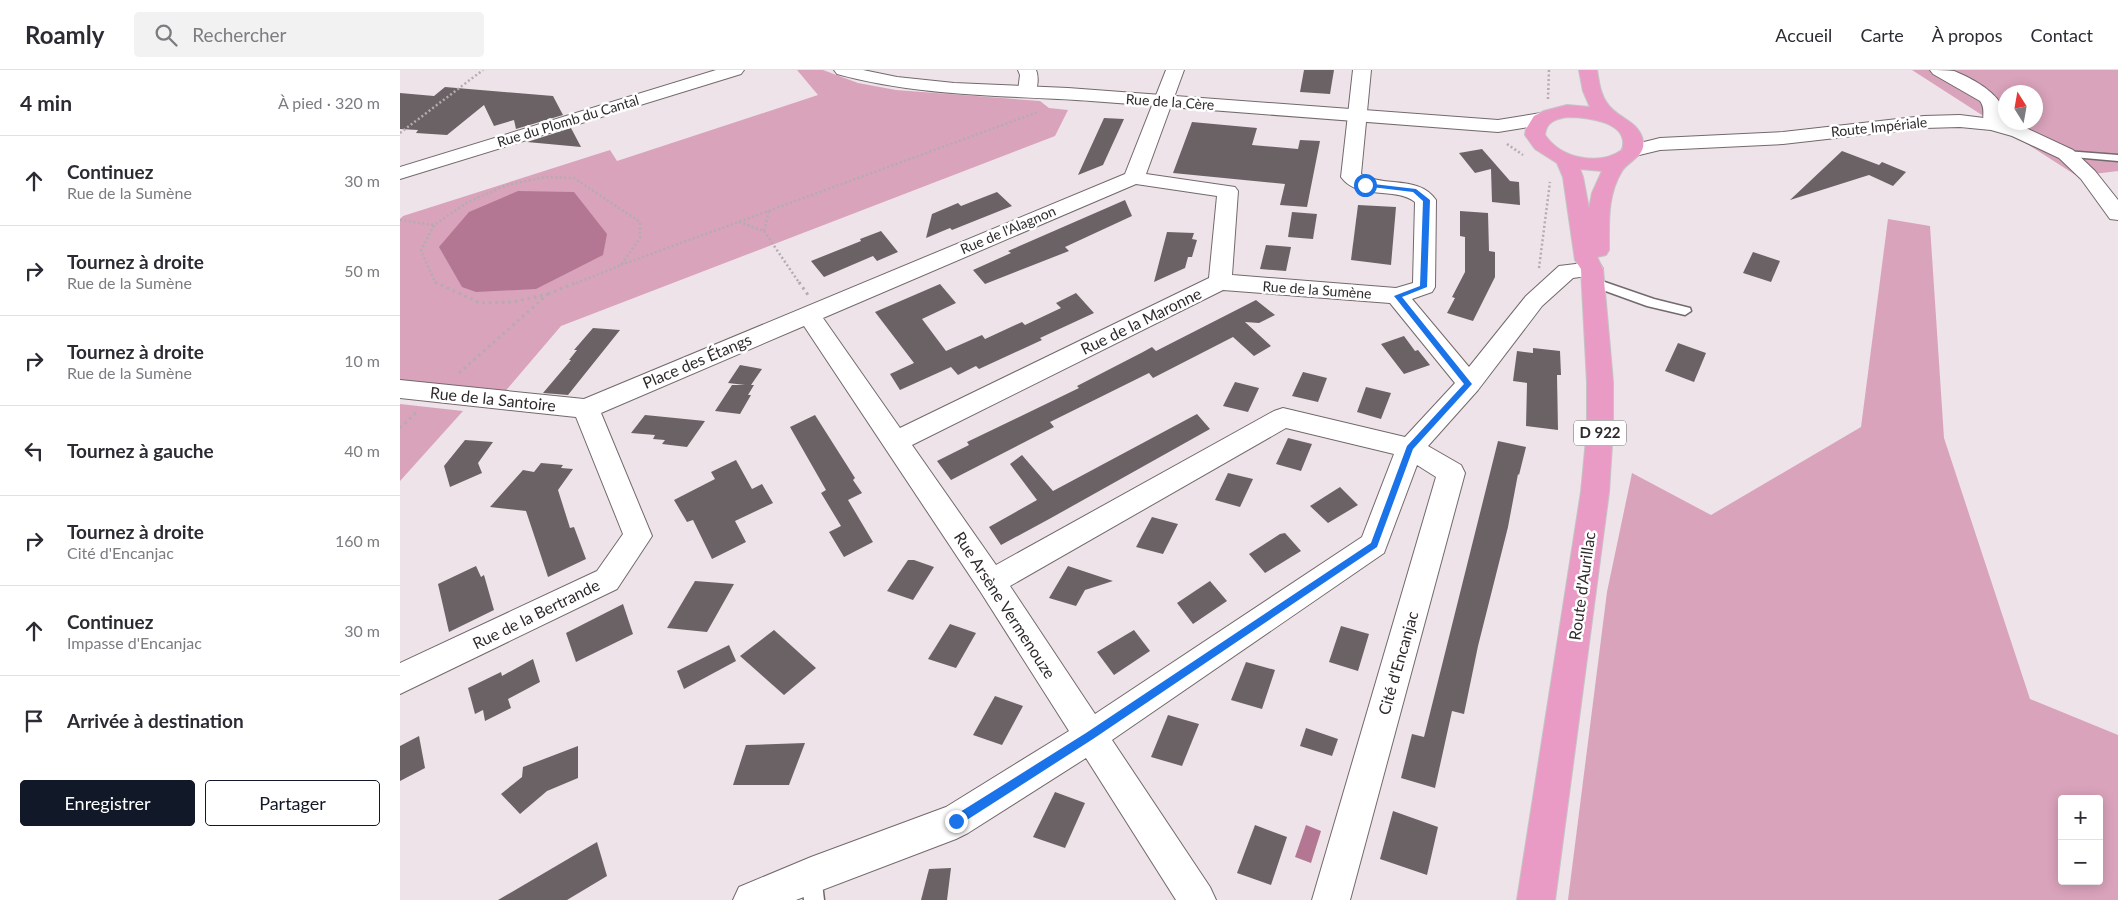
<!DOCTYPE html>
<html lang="fr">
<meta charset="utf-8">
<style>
body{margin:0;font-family:Lato,sans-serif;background:#f2f2f3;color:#2b2b33}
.controls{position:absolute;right:15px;bottom:15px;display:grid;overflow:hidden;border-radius:5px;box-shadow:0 2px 12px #0003}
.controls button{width:45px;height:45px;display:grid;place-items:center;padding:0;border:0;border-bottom:1px solid #e1e1e2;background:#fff;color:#2b2b33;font:25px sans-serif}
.compass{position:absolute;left:1598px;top:15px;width:45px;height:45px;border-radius:50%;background:#fff;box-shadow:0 2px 12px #0003;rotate:349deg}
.stop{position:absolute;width:15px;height:15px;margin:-11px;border:4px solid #1a73e8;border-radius:50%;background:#fff}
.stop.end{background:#1a73e8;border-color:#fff;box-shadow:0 1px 5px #0008}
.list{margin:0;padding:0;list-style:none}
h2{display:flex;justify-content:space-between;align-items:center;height:65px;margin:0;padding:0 20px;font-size:21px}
h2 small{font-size:16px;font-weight:400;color:#7c7c81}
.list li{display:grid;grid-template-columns:32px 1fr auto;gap:15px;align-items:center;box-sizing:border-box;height:90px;padding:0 20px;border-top:1px solid #e1e1e2}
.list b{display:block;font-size:19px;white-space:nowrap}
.list p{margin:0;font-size:16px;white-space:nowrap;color:#7c7c81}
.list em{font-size:16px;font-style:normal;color:#7c7c81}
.actions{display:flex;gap:10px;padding:15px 20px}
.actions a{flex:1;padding:11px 0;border:1px solid #111827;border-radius:5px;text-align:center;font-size:18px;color:#111827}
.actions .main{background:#111827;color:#fff}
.icon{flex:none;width:28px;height:28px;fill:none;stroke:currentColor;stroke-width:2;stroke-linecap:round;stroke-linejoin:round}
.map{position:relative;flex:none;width:1718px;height:830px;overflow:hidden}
header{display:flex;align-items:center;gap:30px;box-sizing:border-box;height:70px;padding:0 25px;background:#fff;border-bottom:1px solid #e1e1e2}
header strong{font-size:24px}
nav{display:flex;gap:28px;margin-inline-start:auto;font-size:18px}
.search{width:350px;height:45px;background:#f2f2f3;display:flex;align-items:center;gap:12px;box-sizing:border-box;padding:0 18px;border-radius:5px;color:#7c7c81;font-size:19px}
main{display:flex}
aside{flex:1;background:#fff}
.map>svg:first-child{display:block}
</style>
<header>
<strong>Roamly</strong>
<div class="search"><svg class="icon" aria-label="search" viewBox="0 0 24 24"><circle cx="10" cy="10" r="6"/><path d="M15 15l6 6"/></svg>Rechercher</div>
<nav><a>Accueil</a><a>Carte</a><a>À propos</a><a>Contact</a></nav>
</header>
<main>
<aside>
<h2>4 min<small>À pied · 320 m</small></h2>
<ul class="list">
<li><svg class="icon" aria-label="ahead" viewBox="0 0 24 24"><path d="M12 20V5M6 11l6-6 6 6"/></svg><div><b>Continuez</b><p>Rue de la Sumène</p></div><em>30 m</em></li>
<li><svg class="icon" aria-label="right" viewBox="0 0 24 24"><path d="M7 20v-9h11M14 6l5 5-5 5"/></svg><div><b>Tournez à droite</b><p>Rue de la Sumène</p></div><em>50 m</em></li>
<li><svg class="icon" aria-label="right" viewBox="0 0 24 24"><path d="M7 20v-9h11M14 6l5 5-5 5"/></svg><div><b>Tournez à droite</b><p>Rue de la Sumène</p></div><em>10 m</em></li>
<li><svg class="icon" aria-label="left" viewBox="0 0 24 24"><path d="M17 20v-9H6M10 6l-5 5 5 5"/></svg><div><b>Tournez à gauche</b></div><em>40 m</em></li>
<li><svg class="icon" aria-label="right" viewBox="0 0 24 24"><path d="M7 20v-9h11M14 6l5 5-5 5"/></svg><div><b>Tournez à droite</b><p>Cité d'Encanjac</p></div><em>160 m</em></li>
<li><svg class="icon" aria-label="ahead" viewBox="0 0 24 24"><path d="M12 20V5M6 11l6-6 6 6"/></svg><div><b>Continuez</b><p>Impasse d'Encanjac</p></div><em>30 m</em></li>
<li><svg class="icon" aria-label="arrive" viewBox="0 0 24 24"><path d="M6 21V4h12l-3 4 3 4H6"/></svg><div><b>Arrivée à destination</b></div></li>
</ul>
<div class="actions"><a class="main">Enregistrer</a><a>Partager</a></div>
</aside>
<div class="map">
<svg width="1718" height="830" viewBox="0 0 1718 830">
<rect width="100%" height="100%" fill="#eee3e8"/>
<g fill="#d9a3bb" fill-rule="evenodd">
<path d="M 397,0 L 423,0 L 458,13 L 496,20 L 640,31 L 649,38 L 668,40 L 655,66 L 161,256 L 102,325 L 0,312 L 0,149 L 3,146 L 210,80 L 217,91 L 418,25 Z"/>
<path d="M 1512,0 L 1718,0 L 1718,101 L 1677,106 ZM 1606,22 L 1636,22 L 1636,52 L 1606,52 Z"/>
<path d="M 1488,149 L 1530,156 L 1544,368 L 1630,629 L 1718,665 L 1718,830 L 1168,830 L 1207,522 L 1232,403 L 1311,445 L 1461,357 ZM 1662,729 L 1699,729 L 1699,811 L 1662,811 Z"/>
<path d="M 0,334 L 63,341 L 0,411 Z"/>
</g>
<g fill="#b47793">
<path d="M 118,121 L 174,122 L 207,164 L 203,185 L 136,219 L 76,222 L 62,217 L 39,177 L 69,142 Z"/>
<path d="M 906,755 L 921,761 L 911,793 L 895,787 Z"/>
</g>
<g fill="#6b6266">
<path d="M 904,0 L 934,0 L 930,24 L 900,22 Z"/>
<path d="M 45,17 L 153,26 L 163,45 L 116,59 L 114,50 L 94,56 L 84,35 L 47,65 L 16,63 L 18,60 L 0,59 L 0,23 L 34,26 Z"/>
<path d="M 704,48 L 724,49 L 703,95 L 678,105 Z"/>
<path d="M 792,52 L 857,58 L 852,75 L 898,79 L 900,70 L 920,71 L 907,137 L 880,135 L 885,114 L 773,103 Z"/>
<path d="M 171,58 L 181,77 L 127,72 Z"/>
<path d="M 1082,79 L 1110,111 L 1119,112 L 1120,135 L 1092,132 L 1091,99 L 1075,103 L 1059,83 Z"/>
<path d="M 1442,81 L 1479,95 L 1482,92 L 1506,102 L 1493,116 L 1469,105 L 1390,130 Z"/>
<path d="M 597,122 L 612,136 L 552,160 L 550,158 L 526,168 L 532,144 L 558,133 L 561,136 Z"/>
<path d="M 725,130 L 732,146 L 665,177 L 669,181 L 585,214 L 573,200 L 611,183 L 608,181 Z"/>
<path d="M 958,135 L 996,137 L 991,195 L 951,190 Z"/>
<path d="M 1060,141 L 1088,143 L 1089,181 L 1095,182 L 1095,207 L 1073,251 L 1047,243 L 1055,228 L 1052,227 L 1065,202 L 1065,167 L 1060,166 Z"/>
<path d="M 892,142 L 917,144 L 913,169 L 888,167 Z"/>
<path d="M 481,161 L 498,182 L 477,191 L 473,186 L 424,207 L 411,191 L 461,171 L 460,169 Z"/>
<path d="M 767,162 L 794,163 L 792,169 L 797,170 L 792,187 L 788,187 L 785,198 L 754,212 Z"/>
<path d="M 866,175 L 891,177 L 886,201 L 860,199 Z"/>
<path d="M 1353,182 L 1380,191 L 1371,212 L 1343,203 Z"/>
<path d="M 540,214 L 556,233 L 522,249 L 546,281 L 582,265 L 585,269 L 622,252 L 625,255 L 661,238 L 656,233 L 676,223 L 694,243 L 640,268 L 642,270 L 579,299 L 576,296 L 558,305 L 551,297 L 500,320 L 490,304 L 514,293 L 475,242 Z"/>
<path d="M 856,230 L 875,245 L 859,253 L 845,252 L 871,276 L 854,286 L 833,267 L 753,308 L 749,303 L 650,352 L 654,357 L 551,410 L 537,391 L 569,375 L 567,372 L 679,318 L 677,316 L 743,282 L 752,277 L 756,281 Z"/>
<path d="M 193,258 L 220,260 L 168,325 L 143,323 L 171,290 L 169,290 L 177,280 L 174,280 Z"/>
<path d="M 1004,266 L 1015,281 L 1018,280 L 1030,295 L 1004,304 L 981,274 Z"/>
<path d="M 1278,273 L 1306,283 L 1294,312 L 1265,301 Z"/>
<path d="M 1133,278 L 1160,281 L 1161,305 L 1157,305 L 1158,360 L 1126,356 L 1127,313 L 1113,311 L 1117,281 L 1133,283 Z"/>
<path d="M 340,295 L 362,299 L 351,315 L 354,315 L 348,325 L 351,325 L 340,344 L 315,341 L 332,315 L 345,315 L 328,313 Z"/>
<path d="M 903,302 L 927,308 L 918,332 L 892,326 Z"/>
<path d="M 835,312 L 859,318 L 848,342 L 823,336 Z"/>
<path d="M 966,317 L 991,323 L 981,349 L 957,342 Z"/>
<path d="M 797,344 L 810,359 L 651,448 L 601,475 L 589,457 L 637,430 L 610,394 L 622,385 L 653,421 Z"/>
<path d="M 245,345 L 305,351 L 287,377 L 262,374 L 265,370 L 253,369 L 255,365 L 231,363 Z"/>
<path d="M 415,345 L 455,408 L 453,410 L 462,423 L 448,430 L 473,472 L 444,487 L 429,462 L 441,456 L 421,423 L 426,420 L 390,357 Z"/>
<path d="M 888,368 L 912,374 L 901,401 L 876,394 Z"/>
<path d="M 65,370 L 93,372 L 78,393 L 82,403 L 50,417 L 44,396 Z"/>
<path d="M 1098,371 L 1126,377 L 1119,405 L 1118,404 L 1108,457 L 1078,576 L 1064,644 L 1052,641 L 1035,718 L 1001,708 L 1012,664 L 1024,667 Z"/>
<path d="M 336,390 L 352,419 L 362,414 L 373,433 L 335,451 L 346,472 L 312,489 L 293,450 L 287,452 L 274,430 L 315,409 L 311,402 Z"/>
<path d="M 141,393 L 163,395 L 161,398 L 173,399 L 158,420 L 170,458 L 174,457 L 186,489 L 148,507 L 126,441 L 90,437 L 123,400 L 134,402 Z"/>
<path d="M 828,403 L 853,409 L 840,437 L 815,430 Z"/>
<path d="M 940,417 L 958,435 L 928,453 L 910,436 Z"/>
<path d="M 752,447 L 778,454 L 763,484 L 736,477 Z"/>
<path d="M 885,463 L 901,481 L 865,503 L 849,484 L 880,464 Z"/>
<path d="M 508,490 L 514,490 L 534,497 L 513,530 L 487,521 Z"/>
<path d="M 76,496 L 81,507 L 84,505 L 94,540 L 49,562 L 38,514 Z"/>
<path d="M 668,496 L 713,511 L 685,520 L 676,536 L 649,528 Z"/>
<path d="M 295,511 L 334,514 L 307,562 L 267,558 Z"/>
<path d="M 810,511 L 827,531 L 793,554 L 777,533 Z"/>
<path d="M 223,534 L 233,564 L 176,592 L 166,563 Z"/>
<path d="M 550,554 L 576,563 L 556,598 L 528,589 Z"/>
<path d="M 941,556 L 969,564 L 958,601 L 929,592 Z"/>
<path d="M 374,560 L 416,598 L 384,625 L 340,586 Z"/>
<path d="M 734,560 L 750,581 L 714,605 L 697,582 Z"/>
<path d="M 329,575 L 336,591 L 284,619 L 277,601 Z"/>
<path d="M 133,589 L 140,612 L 108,629 L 111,638 L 85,651 L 83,640 L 75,644 L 68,618 L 101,602 L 102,606 Z"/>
<path d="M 846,592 L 875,600 L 862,639 L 831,630 Z"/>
<path d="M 595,626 L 623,636 L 602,675 L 573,665 Z"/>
<path d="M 768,645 L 799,654 L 782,696 L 751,687 Z"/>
<path d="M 906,658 L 938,669 L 932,686 L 900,676 Z"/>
<path d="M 19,666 L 25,698 L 0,711 L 0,676 Z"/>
<path d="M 405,673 L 389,715 L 333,715 L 346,675 Z"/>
<path d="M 178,676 L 178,708 L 147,721 L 120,744 L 101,724 L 122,707 L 123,697 Z"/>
<path d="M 655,722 L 685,733 L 665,778 L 633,767 Z"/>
<path d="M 993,741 L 1038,757 L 1027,805 L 980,789 Z"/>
<path d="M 855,755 L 887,767 L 871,815 L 837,803 Z"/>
<path d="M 197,772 L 207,806 L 167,830 L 98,830 Z"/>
<path d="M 551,798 L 547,830 L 521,830 L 529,799 Z"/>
</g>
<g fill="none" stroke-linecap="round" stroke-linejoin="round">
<defs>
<g id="service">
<path d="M 1666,81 L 1718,85 L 1718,91 L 1662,86 L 1661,84 L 1662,82 Z"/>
<path d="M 1193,208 L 1254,229 L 1290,238 L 1291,241 L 1285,245 L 1247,236 L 1189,215 L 1187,212 L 1189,209 Z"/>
<path d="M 411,795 L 418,798 L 421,805 L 424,830 L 404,830 L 401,805 L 404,798 Z"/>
</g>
<g id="minor">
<path d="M 316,0 L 344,0 L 341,4 L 0,109 L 0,97 Z"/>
<path d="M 618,0 L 636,0 C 639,7 638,18 634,25 L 627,27 L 620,25 L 618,21 L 620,5 Z"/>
<path d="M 766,0 L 784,0 L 746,104 L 835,117 L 838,121 L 832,205 L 996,218 L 1013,213 L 1015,132 C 995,116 958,131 941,107 L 953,0 L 971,0 L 961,104 C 985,118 1019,105 1036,130 L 1035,217 L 1032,222 L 1012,229 L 1069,297 L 1126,226 L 1159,196 L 1192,192 L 1200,194 L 1203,199 L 1200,204 L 1173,208 L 1142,236 L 1078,320 L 1028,376 L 1061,395 L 1065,403 L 950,830 L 912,830 L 1036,407 L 1017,395 L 984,483 L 712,670 L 810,817 L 816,830 L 776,830 L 686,688 L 568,763 L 556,769 L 396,830 L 333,830 L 339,817 L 411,787 L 546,737 L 669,661 L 580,521 L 404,256 L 201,343 L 252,466 L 217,519 L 0,624 L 0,593 L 197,501 L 223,464 L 176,347 L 0,328 L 0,310 L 184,329 L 725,104 ZM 736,114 L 817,126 L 809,208 L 500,358 L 423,248 ZM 823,220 L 990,233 L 1055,313 L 1005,367 L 883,338 L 874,341 L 596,495 L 512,375 ZM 886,358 L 994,384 L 962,467 L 695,644 L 610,516 Z"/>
<path d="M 1530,0 C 1537,0 1547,0 1554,1 C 1574,9 1618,32 1600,58 L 1593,60 L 1586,58 C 1580,50 1587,40 1580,31 L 1533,4 Z"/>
</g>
<g id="tertiary">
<path d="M 434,0 L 463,0 L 497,7 L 554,13 L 668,18 L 1098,50 L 1141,43 L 1148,45 L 1151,49 L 1148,53 L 1141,55 L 1098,62 C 962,52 827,41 691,31 C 606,25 520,27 437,4 Z"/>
<path d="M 1560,45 L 1600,50 L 1626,58 L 1673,80 L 1695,101 L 1718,130 L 1718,150 L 1710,149 L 1681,109 L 1659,88 L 1612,66 L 1591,60 L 1560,57 L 1524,58 L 1383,74 L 1260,80 L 1231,87 L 1224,85 L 1221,81 L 1224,77 L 1260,68 L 1383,62 L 1524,46 Z"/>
</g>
<path id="primary" d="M 1179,0 L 1197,0 C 1199,11 1200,24 1207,33 C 1217,49 1239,50 1243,71 C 1246,86 1228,91 1222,101 C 1207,125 1209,153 1209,180 L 1206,185 L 1197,187 L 1203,199 L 1213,312 L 1213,359 L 1209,422 L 1155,830 L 1117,830 L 1181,422 L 1187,359 L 1187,312 L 1181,199 L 1175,190 L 1163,107 L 1157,93 L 1135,79 L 1125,65 L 1126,59 L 1134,46 L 1144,41 L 1167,35 L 1190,37 L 1183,21 ZM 1167,47 C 1185,47 1231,51 1222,80 C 1199,96 1161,89 1145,65 C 1146,52 1155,49 1167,47 ZM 1180,99 L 1202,101 L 1192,123 L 1189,139 L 1183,107 Z"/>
</defs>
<use href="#service" stroke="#72696c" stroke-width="3"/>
<use href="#minor" stroke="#72696c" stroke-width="2"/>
<use href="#tertiary" stroke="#72696c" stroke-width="2"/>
<use href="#primary" stroke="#c5c4c4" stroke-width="2"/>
<g stroke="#b5acaf" stroke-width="2.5" stroke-dasharray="2 2.5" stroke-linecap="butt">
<path d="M 1148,29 L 1149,0"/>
<path d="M 0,63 L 83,0"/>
<path d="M 1107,74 L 1123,85"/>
<path d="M 0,150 L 34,155"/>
<path d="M 339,152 L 364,161 L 369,141"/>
<path d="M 364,161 L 400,214"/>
<path d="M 221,195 L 638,42"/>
<path d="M 1139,198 L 1150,112"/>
<path d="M 36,214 L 21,181 L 34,155 L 68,132 L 107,115 L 145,107 L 174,108 L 240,152 L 240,168 L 221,195 L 174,214"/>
</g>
<g stroke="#b5acaf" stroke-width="3" stroke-dasharray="2.5 4" stroke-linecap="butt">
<path d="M 35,212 L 80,233 L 113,232 L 148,224"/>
<path d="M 399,212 L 408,225"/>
<path d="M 148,224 L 177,212"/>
<path d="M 59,303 L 148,224"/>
<path d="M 0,358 L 18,341"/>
</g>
<use href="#service" fill="#fff" fill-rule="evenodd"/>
<use href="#minor" fill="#fff" fill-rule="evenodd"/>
<use href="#tertiary" fill="#fff" fill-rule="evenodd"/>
<use href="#primary" fill="#ea9bc5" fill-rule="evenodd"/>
</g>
<path fill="#1a73e8" d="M 965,113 L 1016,119 L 1030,130 L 1027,217 L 1002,227 L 1072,314 L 1013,379 L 977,477 L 693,669 L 559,755 L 556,756 L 552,755 L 550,751 L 552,747 L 686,663 L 971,473 L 1007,376 L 1064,314 L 994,226 L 1020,216 L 1023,131 L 1013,122 L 963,116 Z"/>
<g text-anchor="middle" stroke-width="5" stroke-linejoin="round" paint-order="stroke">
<g font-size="14" fill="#2f2b2c" stroke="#fff">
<text transform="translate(770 32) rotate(4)" y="5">Rue de la Cère</text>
<text transform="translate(168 51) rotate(-17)" y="5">Rue du Plomb du Cantal</text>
<text transform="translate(1479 57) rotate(-6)" y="5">Route Impériale</text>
<text transform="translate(608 160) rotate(-23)" y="5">Rue de l'Alagnon</text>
<text transform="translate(917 220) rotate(4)" y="5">Rue de la Sumène</text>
</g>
<rect fill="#fff" stroke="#6d6b6b" stroke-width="1" x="1174" y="350.5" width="52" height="25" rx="4"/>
<g font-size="15" font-weight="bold" fill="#2f2b2c">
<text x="1200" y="368">D 922</text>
</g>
<g font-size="16" fill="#2f2b2c" stroke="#fff">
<text transform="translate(741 251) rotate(-26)" y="6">Rue de la Maronne</text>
<text transform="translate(297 291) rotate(-23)" y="6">Place des Étangs</text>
<text transform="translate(93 329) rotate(6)" y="6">Rue de la Santoire</text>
<text transform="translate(1182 516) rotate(-82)" y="6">Route d'Aurillac</text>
<text transform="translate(605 535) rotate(57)" y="6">Rue Arsène Vermenouze</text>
<text transform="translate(136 544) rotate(-26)" y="6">Rue de la Bertrande</text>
<text transform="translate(998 593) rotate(-74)" y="6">Cité d'Encanjac</text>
</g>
</g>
</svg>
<div class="controls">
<button>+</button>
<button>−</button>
</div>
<svg class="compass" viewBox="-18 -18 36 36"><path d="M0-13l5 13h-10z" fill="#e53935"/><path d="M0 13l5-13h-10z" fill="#7c7c81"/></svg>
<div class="stop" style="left:965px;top:115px"></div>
<div class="stop end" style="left:556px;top:751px"></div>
</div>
</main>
